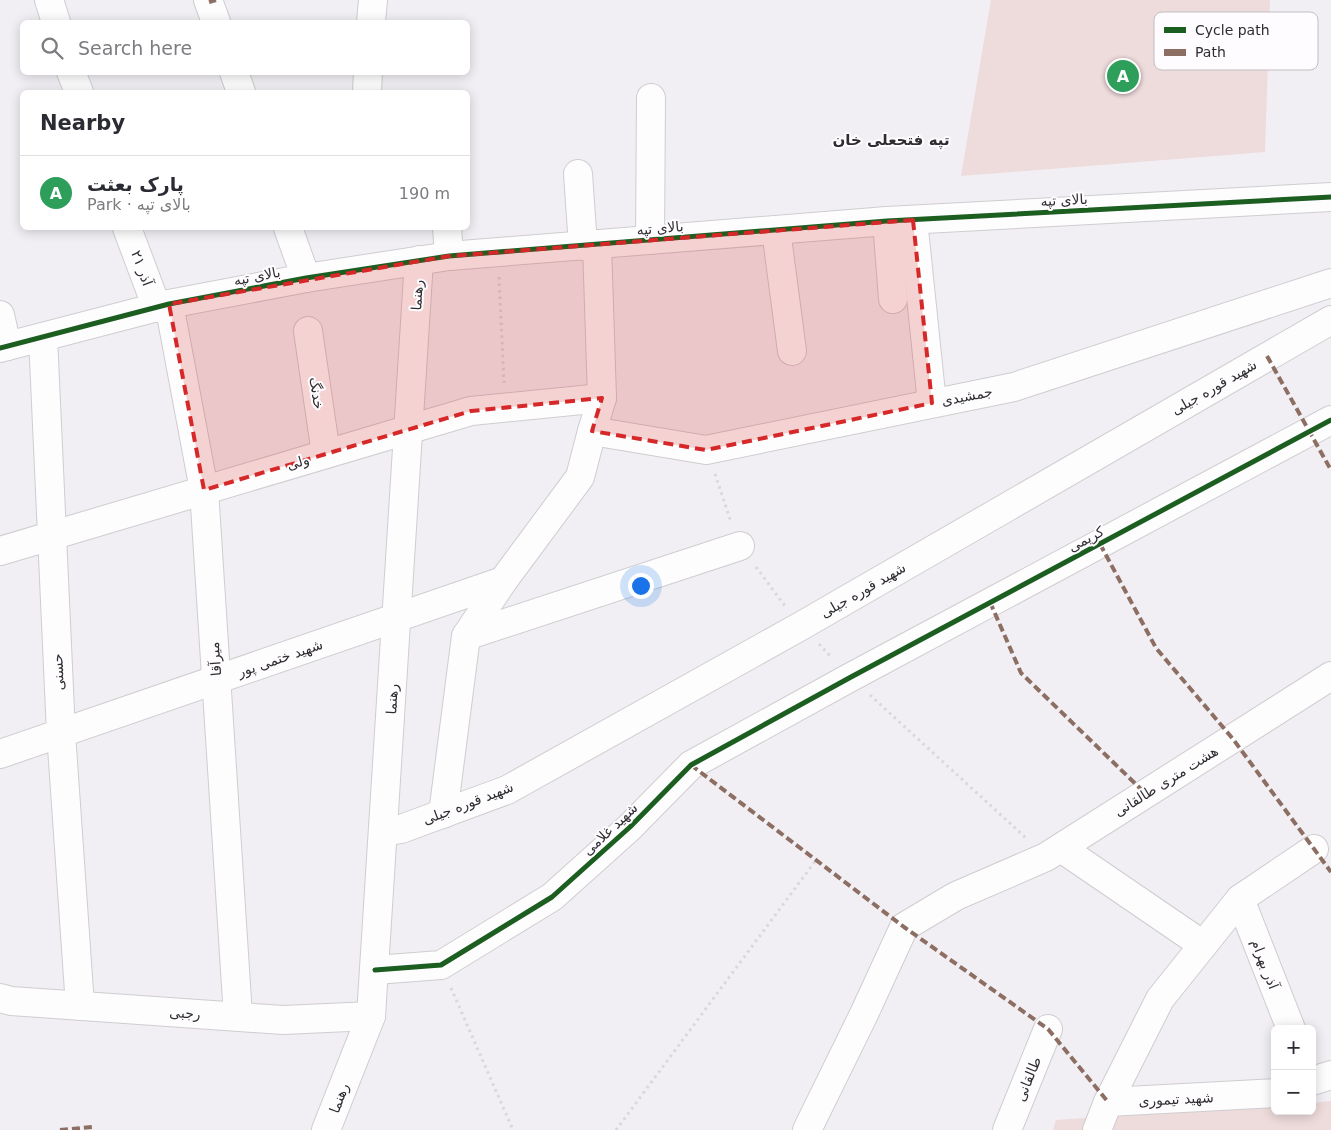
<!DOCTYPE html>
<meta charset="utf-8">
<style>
body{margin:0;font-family:"DejaVu Sans","Noto Sans Arabic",sans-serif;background:#f2f2f3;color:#2b2b33}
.controls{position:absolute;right:15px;bottom:15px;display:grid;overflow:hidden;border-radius:8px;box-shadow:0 2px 12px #0003}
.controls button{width:45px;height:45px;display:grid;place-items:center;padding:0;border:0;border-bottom:1px solid #e1e1e2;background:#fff;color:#2b2b33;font:25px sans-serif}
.you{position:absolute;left:640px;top:585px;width:18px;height:18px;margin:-12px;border:4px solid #fff;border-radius:50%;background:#1a73e8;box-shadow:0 0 0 8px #1a73e833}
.badge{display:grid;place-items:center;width:32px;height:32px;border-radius:50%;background:#727174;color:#fff;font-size:16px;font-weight:700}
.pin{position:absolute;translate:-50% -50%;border:2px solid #fff;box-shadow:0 1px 5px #0006}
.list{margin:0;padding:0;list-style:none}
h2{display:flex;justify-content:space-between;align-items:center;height:65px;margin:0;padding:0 20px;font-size:21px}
h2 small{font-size:16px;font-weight:400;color:#7c7c81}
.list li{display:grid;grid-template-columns:32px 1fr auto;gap:15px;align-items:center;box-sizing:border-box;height:75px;padding:0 20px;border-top:1px solid #e1e1e2}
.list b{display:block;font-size:19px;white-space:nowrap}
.list p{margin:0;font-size:16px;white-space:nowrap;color:#7c7c81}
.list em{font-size:16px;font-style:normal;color:#7c7c81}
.icon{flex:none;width:28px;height:28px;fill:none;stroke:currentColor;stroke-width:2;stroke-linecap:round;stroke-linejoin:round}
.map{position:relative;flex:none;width:1331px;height:1130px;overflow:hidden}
.search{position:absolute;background:#fff;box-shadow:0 2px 12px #0003;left:20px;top:20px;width:450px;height:55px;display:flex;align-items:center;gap:12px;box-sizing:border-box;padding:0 18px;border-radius:8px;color:#7c7c81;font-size:19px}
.panel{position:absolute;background:#fff;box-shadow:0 2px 12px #0003;left:20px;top:90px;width:450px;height:140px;border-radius:8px}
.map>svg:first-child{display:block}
</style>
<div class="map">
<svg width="1331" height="1130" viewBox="0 0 1331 1130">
<rect width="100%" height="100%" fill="#f1eff3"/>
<g fill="#eedbdc">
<path d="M 991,0 L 1270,0 L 1265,152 L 961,176 Z"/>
<path d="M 1331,1101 L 1331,1130 L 1053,1130 L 1056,1120 L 1275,1105 L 1275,1111 L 1312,1111 L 1312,1103 Z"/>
</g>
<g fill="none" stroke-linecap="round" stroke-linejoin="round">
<defs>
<g id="minor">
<path d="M 49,0 L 56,22"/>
<path d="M 208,0 L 216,22"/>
<path d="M 371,22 L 373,0"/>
<path d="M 71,72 L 79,92"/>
<path d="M 234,72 L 241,92"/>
<path d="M 367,92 L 368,72"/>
<path d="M 578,174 L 583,246"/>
<path d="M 913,220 L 932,403"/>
<path d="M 887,221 L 893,299"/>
<path d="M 127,228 L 157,308"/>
<path d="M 288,228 L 306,278"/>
<path d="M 447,228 L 449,256"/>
<path d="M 776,230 L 792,351"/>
<path d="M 650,240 L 651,98"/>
<path d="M 169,304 L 204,490 L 238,1016"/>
<path d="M 0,315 L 7,346"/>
<path d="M 308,331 L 326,454"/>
<path d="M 43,337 L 61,733 L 80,1006"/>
<path d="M 0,348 L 169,304 L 306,278 L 449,256 L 887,221 L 1331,197"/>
<path d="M 592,431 L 706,450 L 1014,387 L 1331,283"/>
<path d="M 0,551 L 471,411 L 602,398"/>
<path d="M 466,636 L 740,546"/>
<path d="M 0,754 L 503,581"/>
<path d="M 443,814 L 466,636 L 503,581 L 580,477 L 592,431 L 602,398 L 597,244"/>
<path d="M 383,832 L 401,829 L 507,790 L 801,626 L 1331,320"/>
<path d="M 1061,848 L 1203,945"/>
<path d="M 1240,899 L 1291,1029"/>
<path d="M 375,970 L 441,965 L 552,897 L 630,827 L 691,765 L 851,677 L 1331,420"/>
<path d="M 0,998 L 11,1001 L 283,1020 L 371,1016"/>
<path d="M 1312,1081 L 1331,1075"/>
<path d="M 1108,1102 L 1275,1093"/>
<path d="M 326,1130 L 371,1016 L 419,260"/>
<path d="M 807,1130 L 864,1014 L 904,927 L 956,896 L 1046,857 L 1331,676"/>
<path d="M 1007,1130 L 1048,1029"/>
<path d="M 1097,1130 L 1108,1102 L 1160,999 L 1240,899 L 1314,849"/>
</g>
</defs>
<use href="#minor" stroke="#cfcdd0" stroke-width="30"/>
<g stroke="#d8d7d9" stroke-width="3" stroke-dasharray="2.5 4" stroke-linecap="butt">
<path d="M 499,277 L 504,383"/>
<path d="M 715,474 L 731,522"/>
<path d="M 756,567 L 785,606"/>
<path d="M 819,644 L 832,658"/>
<path d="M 870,695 L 1026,838"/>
<path d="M 451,988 L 513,1130"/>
<path d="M 616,1130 L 816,860"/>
</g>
<use href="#minor" stroke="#fdfdfd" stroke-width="28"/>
<g stroke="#8d6e63" stroke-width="4" stroke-dasharray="8 4" stroke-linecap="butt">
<path d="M 209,2 L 216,0"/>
<path d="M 1267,356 L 1331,470"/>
<path d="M 1100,544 L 1156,648 L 1233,739 L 1331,872"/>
<path d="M 990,602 L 1021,673 L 1146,794"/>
<path d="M 691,765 L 904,927 L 1048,1029 L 1108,1102"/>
<path d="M 60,1130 L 92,1127"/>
</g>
<defs>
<g id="cycleway">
<path d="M 0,348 L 169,304 L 306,278 L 449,256 L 887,221 L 1331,197"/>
<path d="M 375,970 L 441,965 L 552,897 L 630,827 L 691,765 L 851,677 L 1331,420"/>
</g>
</defs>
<use href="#cycleway" stroke="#fefcff" stroke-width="8"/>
<use href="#cycleway" stroke="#1b5e20" stroke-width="5"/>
</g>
<path fill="#d62828" fill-opacity="0.2" stroke="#d62828" stroke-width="4" stroke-dasharray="10 6" stroke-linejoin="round" d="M 913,220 L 932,403 L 706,450 L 592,431 L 602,398 L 471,411 L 204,490 L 169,304 L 449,256 Z"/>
<g text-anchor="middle" stroke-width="4" stroke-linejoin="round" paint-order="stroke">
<g font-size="14" fill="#2e2d2f" stroke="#fefcff">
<text transform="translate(1064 200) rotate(-3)" y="5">بالای تپه</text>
<text transform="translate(660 228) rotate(-5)" y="5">بالای تپه</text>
<text transform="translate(142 268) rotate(70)" y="5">۲۱ آذر</text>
<text transform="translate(257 276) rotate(-11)" y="5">بالای تپه</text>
<text transform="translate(417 295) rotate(-86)" y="5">رهنما</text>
<text transform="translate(1214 387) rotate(-30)" y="5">شهید قوره جیلی</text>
<text transform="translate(317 393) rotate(82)" y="5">خدنگ</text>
<text transform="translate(967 396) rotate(-11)" y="5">جمشیدی</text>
<text transform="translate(298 462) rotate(-17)" y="5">ولی</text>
<text transform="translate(1086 539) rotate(-28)" y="5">کریمی</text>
<text transform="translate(863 590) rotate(-30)" y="5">شهید قوره جیلی</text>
<text transform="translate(280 658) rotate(-19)" y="5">شهید ختمی پور</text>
<text transform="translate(215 659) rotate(-94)" y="5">میرآقا</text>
<text transform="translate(58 672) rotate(-93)" y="5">حسنی</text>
<text transform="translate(392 699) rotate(-86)" y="5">رهنما</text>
<text transform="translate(1166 781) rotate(-32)" y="5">هشت متری طالقانی</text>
<text transform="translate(468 803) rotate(-21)" y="5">شهید قوره جیلی</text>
<text transform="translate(610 829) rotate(-43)" y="5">شهید غلامی</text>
<text transform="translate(1265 964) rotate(69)" y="5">آذر بهرام</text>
<text transform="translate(185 1013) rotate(4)" y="5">رجبی</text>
<text transform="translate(1028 1079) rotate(-68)" y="5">طالقانی</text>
<text transform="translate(339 1098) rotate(-69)" y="5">رهنما</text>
<text transform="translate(1176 1099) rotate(-3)" y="5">شهید تیموری</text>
</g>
<g font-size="15" font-weight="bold" fill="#2e2d2f" stroke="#fefcff">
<text x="891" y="145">تپه فتحعلی خان</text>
</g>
</g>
<rect x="1154" y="12" width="164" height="58" rx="8" fill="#fefcff" stroke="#c0bec1" stroke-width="1"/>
<rect x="1164" y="27" width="22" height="6" fill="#1b5e20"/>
<rect x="1164" y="49" width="22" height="7" fill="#8d6e63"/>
<g font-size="14" fill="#2e2d2f">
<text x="1195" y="35">Cycle path</text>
<text x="1195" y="57">Path</text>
</g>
</svg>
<div class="controls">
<button>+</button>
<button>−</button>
</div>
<div class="you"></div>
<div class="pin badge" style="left:1123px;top:76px;background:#2e9e5b">A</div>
<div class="search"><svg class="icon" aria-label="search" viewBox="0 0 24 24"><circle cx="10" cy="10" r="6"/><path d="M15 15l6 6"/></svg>Search here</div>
<section class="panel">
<h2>Nearby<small></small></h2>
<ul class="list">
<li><span class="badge" style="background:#2e9e5b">A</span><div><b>پارک بعثت</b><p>Park · بالای تپه</p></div><em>190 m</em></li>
</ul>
</section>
</div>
